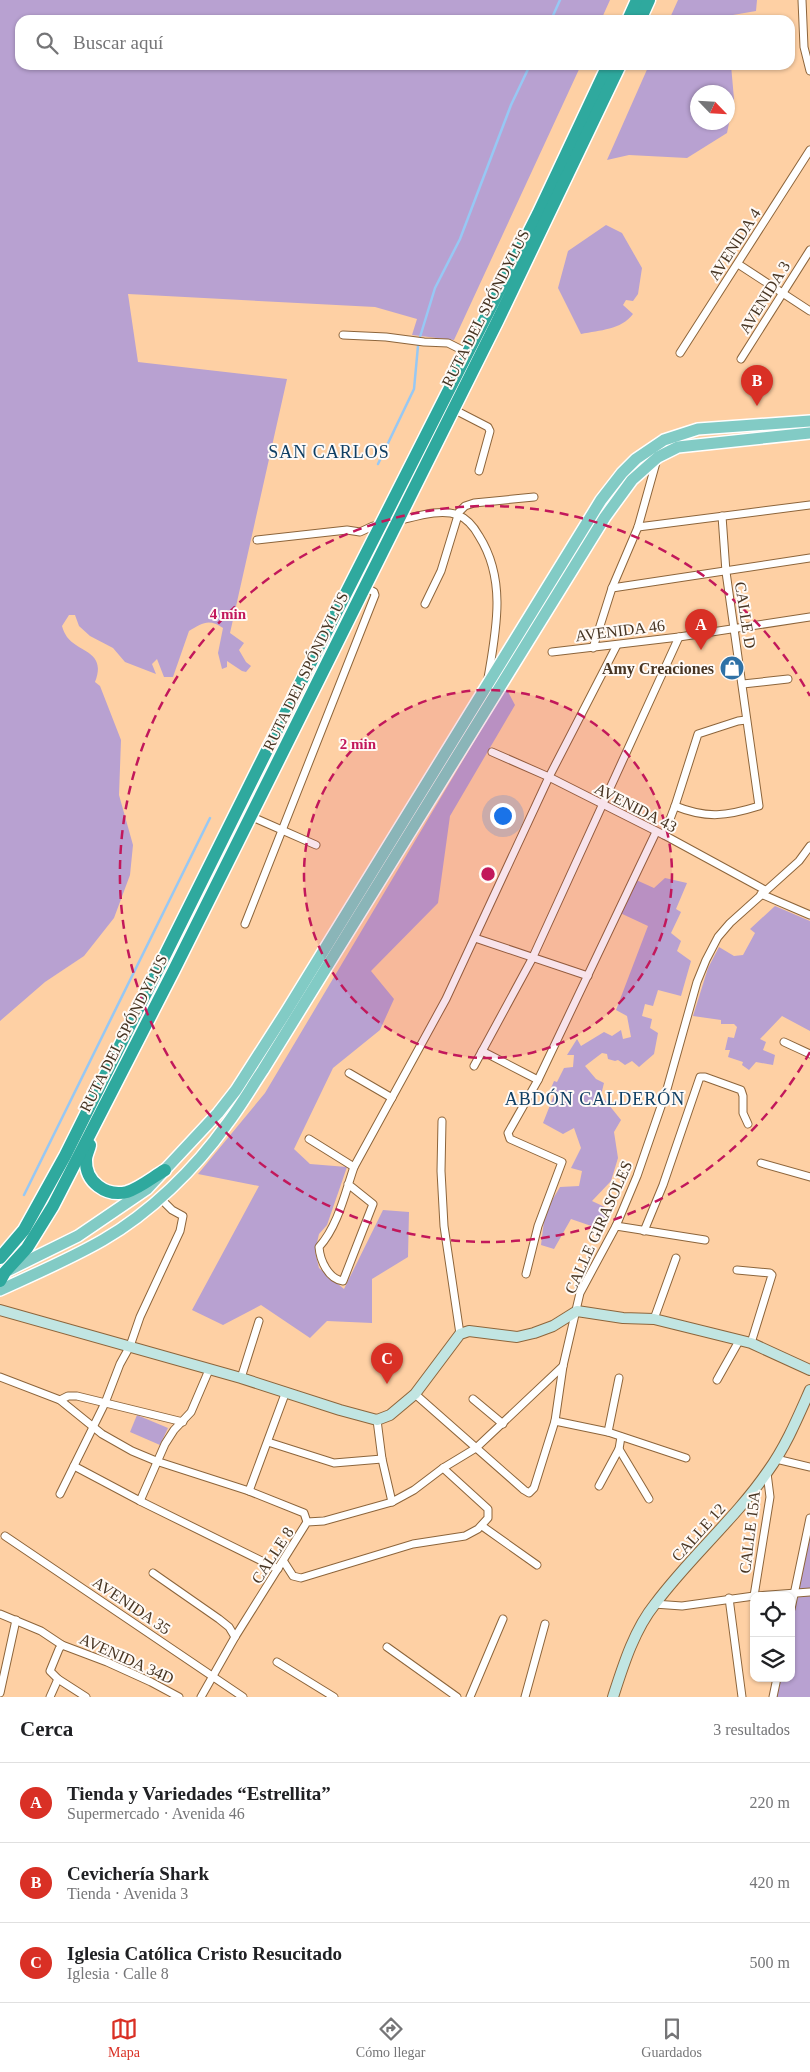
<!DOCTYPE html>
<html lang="es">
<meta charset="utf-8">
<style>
body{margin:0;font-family:"Times New Roman",serif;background:#f6f6f6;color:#202124}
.controls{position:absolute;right:15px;bottom:15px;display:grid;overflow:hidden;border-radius:10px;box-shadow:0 1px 4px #0004}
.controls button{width:45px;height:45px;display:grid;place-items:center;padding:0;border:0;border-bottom:1px solid #e0e0e0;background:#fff;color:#202124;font:25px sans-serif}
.compass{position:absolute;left:690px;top:85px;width:45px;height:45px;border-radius:50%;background:#fff;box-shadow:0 1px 4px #0004;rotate:115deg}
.you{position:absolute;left:502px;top:815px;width:18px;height:18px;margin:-12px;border:4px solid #fff;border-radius:50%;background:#1a73e8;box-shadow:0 0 0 8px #1a73e833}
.badge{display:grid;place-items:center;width:32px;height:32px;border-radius:50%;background:#d93025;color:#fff;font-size:16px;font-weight:700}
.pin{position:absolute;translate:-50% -41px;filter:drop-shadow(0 1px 2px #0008)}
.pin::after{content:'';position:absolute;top:26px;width:18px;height:15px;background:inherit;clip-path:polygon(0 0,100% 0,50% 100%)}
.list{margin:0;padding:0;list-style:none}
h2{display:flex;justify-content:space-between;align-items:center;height:65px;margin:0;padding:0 20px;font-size:21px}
h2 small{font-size:16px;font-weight:400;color:#757577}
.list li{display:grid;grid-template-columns:32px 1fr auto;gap:15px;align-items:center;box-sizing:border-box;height:80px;padding:0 20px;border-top:1px solid #e0e0e0}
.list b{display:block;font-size:19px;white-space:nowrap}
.list p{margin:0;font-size:16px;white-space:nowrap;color:#757577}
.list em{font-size:16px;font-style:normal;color:#757577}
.icon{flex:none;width:28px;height:28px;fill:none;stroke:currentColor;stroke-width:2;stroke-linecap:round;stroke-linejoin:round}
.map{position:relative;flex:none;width:810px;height:1697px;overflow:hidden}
.search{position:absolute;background:#fff;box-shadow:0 1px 4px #0004;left:15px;right:15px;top:15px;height:55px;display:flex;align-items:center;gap:12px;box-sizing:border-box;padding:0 18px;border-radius:15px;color:#757577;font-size:19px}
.sheet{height:305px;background:#fff}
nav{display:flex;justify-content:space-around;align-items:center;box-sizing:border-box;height:70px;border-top:1px solid #e0e0e0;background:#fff;font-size:14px;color:#757577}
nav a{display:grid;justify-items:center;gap:2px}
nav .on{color:#d93025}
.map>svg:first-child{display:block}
</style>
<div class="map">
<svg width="810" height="1697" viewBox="0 0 810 1697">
<rect width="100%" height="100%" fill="#fed0a4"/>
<g fill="#b8a1d1" fill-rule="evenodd">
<path d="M 0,0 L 610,0 L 601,20 L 20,20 L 20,65 L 581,65 L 454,340 L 412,335 L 417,319 L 375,307 L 128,294 L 138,362 L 287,379 L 230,633 L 244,643 L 239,650 L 246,662 L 251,666 L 246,672 L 242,671 L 227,661 L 227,667 L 222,669 L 218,653 L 223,628 C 209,618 202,623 189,631 L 173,677 L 164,677 L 157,659 L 152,664 L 156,674 L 125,662 L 113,648 L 90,636 L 79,626 L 75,615 L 69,615 L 62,626 C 63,630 65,634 67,637 C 79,653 107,651 95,682 L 100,686 L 121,740 L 119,795 L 133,845 L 130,875 L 114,918 L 84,956 L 45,982 L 0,1021 Z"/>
<path d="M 678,0 L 757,0 L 756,11 L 727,16 L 727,20 L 669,20 Z"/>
<path d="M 649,65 L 731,65 L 734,99 L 727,133 L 687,158 L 629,155 L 607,160 ZM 698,92 L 728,92 L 728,122 L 698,122 Z"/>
<path d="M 606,225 L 622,233 L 642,268 L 638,294 L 633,301 L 626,300 L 623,305 L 633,314 C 621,330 600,330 581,334 L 558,288 L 568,251 Z"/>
<path d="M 506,688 L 515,705 L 450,816 L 438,903 L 371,971 L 394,999 L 380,1030 L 333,1068 L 294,1149 L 310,1164 L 347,1167 L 327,1225 L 319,1234 L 315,1251 L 319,1268 L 344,1289 L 383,1210 L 409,1212 L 408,1257 L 372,1279 L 372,1323 L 327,1321 L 310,1338 L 261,1305 L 223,1325 L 192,1310 L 259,1186 L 198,1174 L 265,1093 Z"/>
<path d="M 665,878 L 687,883 L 676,909 L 681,912 L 671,933 L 681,941 L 677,951 L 691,961 L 681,996 L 658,990 L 653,1006 L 645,1004 L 642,1016 L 652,1019 L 650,1028 L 658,1033 L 654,1054 L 639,1067 L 632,1061 L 625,1065 L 618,1060 L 615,1061 L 608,1059 L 607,1054 L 602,1053 L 585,1066 L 596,1079 L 604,1083 L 601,1095 L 621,1120 L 614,1132 L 618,1158 L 611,1181 L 592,1201 L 609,1209 L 600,1229 L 571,1219 L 554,1249 L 541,1245 L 545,1212 L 560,1187 L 579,1186 L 582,1171 L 571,1168 L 581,1148 L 574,1128 L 563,1134 L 543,1123 L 554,1095 L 549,1093 L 554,1081 L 557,1082 L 564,1068 L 573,1067 L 574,1055 L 567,1055 L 577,1039 L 581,1046 L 604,1032 L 612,1036 L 621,1030 L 623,1039 L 631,1037 L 627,1016 L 616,1010 L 648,926 L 618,912 L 634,879 L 654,888 Z"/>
<path d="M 775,906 L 810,921 L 810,1031 L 782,1016 L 760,1039 L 766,1042 L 763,1050 L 775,1055 L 773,1065 L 756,1062 L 749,1070 L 742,1065 L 743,1062 L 728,1057 L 730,1050 L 725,1050 L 728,1037 L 734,1038 L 737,1027 L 734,1024 L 721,1024 L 721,1020 L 693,1016 L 708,968 L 719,947 L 734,956 L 743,955 L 755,933 L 750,929 Z"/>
<path d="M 137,1415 L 168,1428 L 160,1445 L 130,1432 Z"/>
<path d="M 810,1538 L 810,1697 L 776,1697 L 780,1678 L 791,1678 L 791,1624 Z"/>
</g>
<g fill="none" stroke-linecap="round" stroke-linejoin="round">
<g stroke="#97c8f4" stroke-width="2.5">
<path d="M 551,20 L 560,0"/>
<path d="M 420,337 L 435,288 L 460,239 L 511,105 L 530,65"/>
<path d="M 378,464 L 414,389 L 418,346"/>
<path d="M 24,1195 L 210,818"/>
</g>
<defs>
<g id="street">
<path d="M 802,0 L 804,47 L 810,71"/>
<path d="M 738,264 L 810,311"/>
<path d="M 343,335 L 386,337 L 424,342 L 448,343 L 468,353"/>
<path d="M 680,353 L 810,150"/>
<path d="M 741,359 L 810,250"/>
<path d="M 453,409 L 488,427 L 490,431 L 479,471"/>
<path d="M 397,521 C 415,517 440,508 458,515 C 468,519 474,527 479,536 C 507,580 496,631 488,678"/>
<path d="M 638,527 L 810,505"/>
<path d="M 257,540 L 347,530 L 360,532 L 373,526 L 381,526"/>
<path d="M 612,588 L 810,558"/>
<path d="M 425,604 L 441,571 L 459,512 L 465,506 L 474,503 L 534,497"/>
<path d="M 593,648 L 612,588 L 638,527 L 657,459"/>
<path d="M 552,652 L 679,637 L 810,617"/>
<path d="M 743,684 L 788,679"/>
<path d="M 492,752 L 549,777 L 664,835 L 765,890"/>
<path d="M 675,806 C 707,819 727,816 759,806 L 726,572 L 722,516"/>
<path d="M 250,816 L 316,845"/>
<path d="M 664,835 L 675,806 L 698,734 L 738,721 L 746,720"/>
<path d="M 761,894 L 810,915"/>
<path d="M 245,924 L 375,595 L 374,592 L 365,587"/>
<path d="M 475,938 L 588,976"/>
<path d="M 784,1042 L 810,1054"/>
<path d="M 482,1051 L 538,1080"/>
<path d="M 474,1066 L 532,959 L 679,637"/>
<path d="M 349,1073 L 392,1098"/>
<path d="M 442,1121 L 441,1171 L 444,1226 L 460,1334"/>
<path d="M 309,1139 L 354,1167"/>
<path d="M 761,1163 L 810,1177"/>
<path d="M 348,1184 L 373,1204 L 343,1281 C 328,1279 320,1260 319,1247 C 338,1226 345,1193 354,1167 L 446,999 L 549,777 L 617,645"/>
<path d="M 616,1226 L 705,1240"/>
<path d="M 644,1231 L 663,1185 L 700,1077 L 705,1077 L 741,1090 L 743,1096 L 743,1113 L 748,1124"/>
<path d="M 737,1270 L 770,1273 L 772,1275 L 751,1343"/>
<path d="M 526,1274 L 538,1226 L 562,1162 L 510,1139 L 508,1133 L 538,1080 L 656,832"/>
<path d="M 654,1319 L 676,1258"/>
<path d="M 0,1377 L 60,1400 L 102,1434 L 132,1451 L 156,1461 L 249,1491 L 304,1513 L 307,1522"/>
<path d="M 241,1378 L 259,1321"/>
<path d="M 717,1380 L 739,1341"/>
<path d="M 415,1394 L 524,1490 L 529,1493 L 534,1488 L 555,1421 L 563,1366 L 580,1293 L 616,1226 L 637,1176 L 667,1089 L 697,982 L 706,960 L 718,937 L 730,923 L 799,861 L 810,846"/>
<path d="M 473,1399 L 503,1424"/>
<path d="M 60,1400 L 68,1396 L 77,1396 L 183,1422"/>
<path d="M 377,1420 L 382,1459 L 392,1502"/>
<path d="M 555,1421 L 608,1432 L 686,1458"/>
<path d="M 608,1432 L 619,1378"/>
<path d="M 621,1437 L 619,1449 L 649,1499"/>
<path d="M 268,1442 L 334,1463 L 382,1459"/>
<path d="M 776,1459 L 810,1467"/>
<path d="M 74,1466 L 140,1501 L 278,1569"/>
<path d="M 599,1486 L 619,1449"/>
<path d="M 249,1491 L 285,1394"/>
<path d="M 60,1494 L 105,1403 L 120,1364 L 130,1346 L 140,1317 L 180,1231 L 183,1216 L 172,1210 L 160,1198"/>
<path d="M 140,1501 L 165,1444 L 174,1430 L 191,1412 L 209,1370"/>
<path d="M 482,1526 L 537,1565"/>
<path d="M 5,1536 L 243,1697"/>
<path d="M 284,1562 L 293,1576 L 301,1578 L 413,1544 L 465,1536 L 478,1529 L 488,1518 L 488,1509 L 443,1468"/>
<path d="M 153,1573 L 219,1619 L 229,1627 L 235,1637"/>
<path d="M 754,1596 L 770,1497 L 767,1473"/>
<path d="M 757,1596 L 810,1592"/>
<path d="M 729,1598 L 742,1697"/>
<path d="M 654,1604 L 682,1606 L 754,1596"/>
<path d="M 791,1609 L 810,1518"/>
<path d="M 0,1614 L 41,1631 L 62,1645"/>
<path d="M 387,1647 L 457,1697"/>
<path d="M 277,1662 L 334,1697"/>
<path d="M 0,1693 L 16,1620"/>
<path d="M 50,1697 L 58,1679"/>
<path d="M 86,1697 L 58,1679 L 50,1671 L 59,1649 L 62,1645 L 107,1662 L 151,1682 L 179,1697"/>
<path d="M 201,1697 L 235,1637 L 307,1522 L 324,1521 L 392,1502 L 414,1490 L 443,1468 L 476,1448 L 563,1366"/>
<path d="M 470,1697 L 503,1619"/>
<path d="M 525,1697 L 545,1624"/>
<path d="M 773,1697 L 777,1678"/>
</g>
<g id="secondary">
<path d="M 0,1310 L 241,1378 L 340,1410 L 377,1420 L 390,1415 L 415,1394 L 460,1334 L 469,1331 L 517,1337 L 534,1333 L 553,1326 L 577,1311 L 623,1318 L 654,1319 L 751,1343 L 810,1370"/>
<path d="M 613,1697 C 623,1666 634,1630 655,1604 C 690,1557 735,1519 768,1471 C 786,1446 798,1417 810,1390"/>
</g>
<g id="primary">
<path d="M 7,1271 L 78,1236 L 147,1189 L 218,1113 L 236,1090 L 286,1012 L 601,500 L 622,473 L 636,459 L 664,440 L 698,429 L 810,421"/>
<path d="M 0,1290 C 35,1274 70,1259 103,1240 C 150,1213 195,1169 227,1124 C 240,1107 251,1088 263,1070 L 605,517 L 632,480 L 658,457 L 678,447 L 810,433"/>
</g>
<g id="highway">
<path d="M 628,20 L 637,0"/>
<path d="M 640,20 L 649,0"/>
<path d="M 90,1145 C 89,1150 86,1155 86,1160 C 85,1182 106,1197 127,1192 C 140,1188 153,1177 165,1170"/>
<path d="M 0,1258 L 24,1230 L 65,1156 L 299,686 L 538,214 L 608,65"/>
<path d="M 0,1281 L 5,1272 L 27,1248 L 53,1206 L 174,970 L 497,322 L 620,65"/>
</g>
</defs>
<use href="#street" stroke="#8d653b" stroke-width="9"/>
<use href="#secondary" stroke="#8d653b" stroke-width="12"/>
<use href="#primary" stroke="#fff" stroke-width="14"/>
<use href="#highway" stroke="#fff" stroke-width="15"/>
<use href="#street" stroke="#fff" stroke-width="7"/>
<use href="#secondary" stroke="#c1e5e2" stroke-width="10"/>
<use href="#primary" stroke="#82cbc5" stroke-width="11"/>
<use href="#highway" stroke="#2fa99e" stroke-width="12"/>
</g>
<circle cx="488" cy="874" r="184" fill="#c2185b" fill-opacity=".12"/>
<g fill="none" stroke="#c2185b" stroke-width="2.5" stroke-dasharray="9 6">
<circle cx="488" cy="874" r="184"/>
<path d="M810 1052A368 368 0 1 1 810 696"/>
</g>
<defs>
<symbol id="shop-disc" viewBox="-11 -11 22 22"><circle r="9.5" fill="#2e71a6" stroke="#fffaf6"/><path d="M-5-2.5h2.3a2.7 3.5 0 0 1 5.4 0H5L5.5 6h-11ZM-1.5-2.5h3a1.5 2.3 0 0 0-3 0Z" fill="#fff"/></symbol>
</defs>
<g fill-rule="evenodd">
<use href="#shop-disc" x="718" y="654" width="28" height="28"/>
</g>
<g text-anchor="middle" stroke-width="4" stroke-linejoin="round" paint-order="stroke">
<g font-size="16" fill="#473523" stroke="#fffaf6">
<text transform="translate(734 244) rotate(-57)" y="6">AVENIDA 4</text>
<text transform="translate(764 297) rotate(-58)" y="6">AVENIDA 3</text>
<text transform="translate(485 308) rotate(-63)" y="6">RUTA DEL SPÓNDYLUS</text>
<text transform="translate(746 615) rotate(81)" y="6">CALLE D</text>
<text transform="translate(620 630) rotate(-7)" y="6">AVENIDA 46</text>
<text transform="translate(305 671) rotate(-64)" y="6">RUTA DEL SPÓNDYLUS</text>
<text transform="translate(636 807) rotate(27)" y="6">AVENIDA 43</text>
<text transform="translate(123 1033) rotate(-63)" y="6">RUTA DEL SPÓNDYLUS</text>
<text transform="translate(598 1227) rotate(-66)" y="6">CALLE GIRASOLES</text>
<text transform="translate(698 1532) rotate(-48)" y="6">CALLE 12</text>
<text transform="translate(749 1532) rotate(-83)" y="6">CALLE 15A</text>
<text transform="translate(272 1555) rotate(-57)" y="6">CALLE 8</text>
<text transform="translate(132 1605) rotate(34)" y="6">AVENIDA 35</text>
<text transform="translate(127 1658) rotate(24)" y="6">AVENIDA 34D</text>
</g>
<g font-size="16" font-weight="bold" fill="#473523" stroke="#fffaf6" text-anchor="end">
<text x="714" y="674">Amy Creaciones</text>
</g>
<g font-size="18" letter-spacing="1" fill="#103f64" stroke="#fffaf6">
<text x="329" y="458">SAN CARLOS</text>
<text x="595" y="1105">ABDÓN CALDERÓN</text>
</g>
</g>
<circle cx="488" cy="874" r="8" fill="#c2185b" stroke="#fffaf6" stroke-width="2.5"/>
<g font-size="15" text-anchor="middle" font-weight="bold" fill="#c2185b" stroke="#fffaf6" stroke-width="4" stroke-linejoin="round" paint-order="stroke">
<text x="228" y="619">4 min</text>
<text x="358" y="749">2 min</text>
</g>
</svg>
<div class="controls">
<button><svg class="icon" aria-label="locate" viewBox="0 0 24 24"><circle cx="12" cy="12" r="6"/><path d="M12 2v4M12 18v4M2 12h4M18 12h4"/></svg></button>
<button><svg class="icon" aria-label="layers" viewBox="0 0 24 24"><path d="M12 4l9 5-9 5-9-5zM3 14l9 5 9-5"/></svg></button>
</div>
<svg class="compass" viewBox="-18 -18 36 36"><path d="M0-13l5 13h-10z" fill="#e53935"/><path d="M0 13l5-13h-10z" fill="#757577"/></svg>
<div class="you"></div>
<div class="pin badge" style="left:701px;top:650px">A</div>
<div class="pin badge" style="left:757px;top:406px">B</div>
<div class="pin badge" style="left:387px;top:1384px">C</div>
<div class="search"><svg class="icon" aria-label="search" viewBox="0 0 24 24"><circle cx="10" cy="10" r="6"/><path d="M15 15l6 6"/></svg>Buscar aquí</div>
</div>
<section class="sheet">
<h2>Cerca<small>3 resultados</small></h2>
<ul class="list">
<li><span class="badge">A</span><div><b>Tienda y Variedades “Estrellita”</b><p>Supermercado · Avenida 46</p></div><em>220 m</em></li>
<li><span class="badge">B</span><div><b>Cevichería Shark</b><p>Tienda · Avenida 3</p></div><em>420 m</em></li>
<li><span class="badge">C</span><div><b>Iglesia Católica Cristo Resucitado</b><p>Iglesia · Calle 8</p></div><em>500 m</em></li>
</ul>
</section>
<nav>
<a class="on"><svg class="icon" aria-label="map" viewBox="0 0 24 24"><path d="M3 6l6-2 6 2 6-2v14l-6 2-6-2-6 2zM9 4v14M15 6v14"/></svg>Mapa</a>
<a><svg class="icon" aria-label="directions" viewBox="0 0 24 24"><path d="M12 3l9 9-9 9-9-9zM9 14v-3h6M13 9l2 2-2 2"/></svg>Cómo llegar</a>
<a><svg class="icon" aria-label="saved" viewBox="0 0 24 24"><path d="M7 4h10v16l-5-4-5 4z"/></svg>Guardados</a>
</nav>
